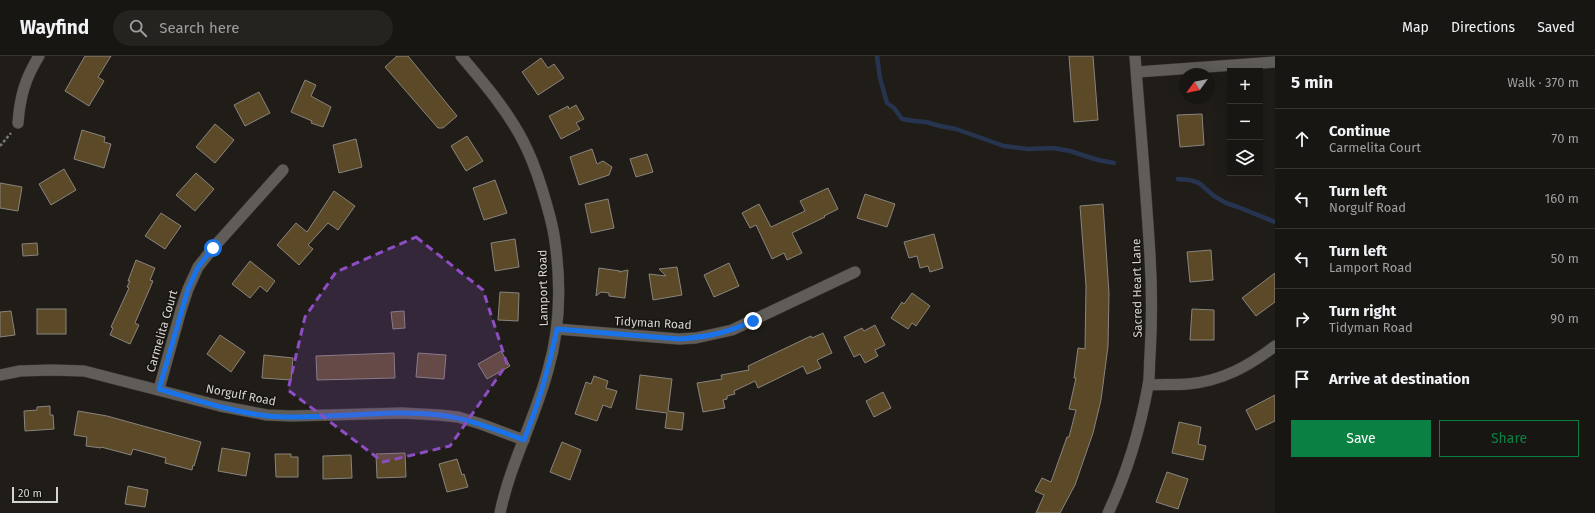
<!DOCTYPE html>
<meta charset="utf-8">
<style>
body{margin:0;font-family:"Fira Sans",sans-serif;background:#252320;color:#f1f3f6}
.controls{position:absolute;right:12px;top:12px;display:grid;overflow:hidden;border-radius:0px;box-shadow:0 4px 16px #0002}
.controls button{width:36px;height:36px;display:grid;place-items:center;padding:0;border:0;border-bottom:1px solid #363532;background:#181612;color:#f1f3f6;font:20px sans-serif}
.compass{position:absolute;left:1179px;top:12px;width:36px;height:36px;border-radius:50%;background:#181612;box-shadow:0 4px 16px #0002;rotate:237deg}
.scale{position:absolute;left:12px;bottom:10px;width:46px;box-sizing:border-box;padding-left:4px;border:2px solid #d6d4d1;border-top:0;font-size:11px;line-height:14px;white-space:nowrap;color:#d6d4d1;-webkit-text-stroke:3px #17140f;paint-order:stroke}
.stop{position:absolute;width:12px;height:12px;margin:-9px;border:3px solid #1a73e8;border-radius:50%;background:#fff}
.stop.end{background:#1a73e8;border-color:#fff;box-shadow:0 1px 4px #0008}
.list{margin:0;padding:0;list-style:none}
h2{display:flex;justify-content:space-between;align-items:center;height:52px;margin:0;padding:0 16px;font-size:17px}
h2 small{font-size:13px;font-weight:400;color:#9f9f9f}
.list li{display:grid;grid-template-columns:26px 1fr auto;gap:12px;align-items:center;box-sizing:border-box;height:60px;padding:0 16px;border-top:1px solid #363532}
.list b{display:block;font-size:15px;white-space:nowrap}
.list p{margin:0;font-size:13px;white-space:nowrap;color:#9f9f9f}
.list em{font-size:13px;font-style:normal;color:#9f9f9f}
.actions{display:flex;gap:8px;padding:12px 16px}
.actions a{flex:1;padding:9px 0;border:1px solid #0b8043;border-radius:0px;text-align:center;font-size:14px;color:#0b8043}
.actions .main{background:#0b8043;color:#fff}
.icon{flex:none;width:22px;height:22px;fill:none;stroke:currentColor;stroke-width:2;stroke-linecap:round;stroke-linejoin:round}
.map{position:relative;flex:none;width:1275px;height:457px;overflow:hidden}
header{display:flex;align-items:center;gap:24px;box-sizing:border-box;height:56px;padding:0 20px;background:#181612;border-bottom:1px solid #363532}
header strong{font-size:19px}
nav{display:flex;gap:22px;margin-inline-start:auto;font-size:14px}
.search{width:280px;height:36px;background:#252320;display:flex;align-items:center;gap:10px;box-sizing:border-box;padding:0 14px;border-radius:22px;color:#9f9f9f;font-size:15px}
main{display:flex}
aside{flex:1;background:#181612}
.map>svg:first-child{display:block}
</style>
<header>
<strong>Wayfind</strong>
<div class="search"><svg class="icon" aria-label="search" viewBox="0 0 24 24"><circle cx="10" cy="10" r="6"/><path d="M15 15l6 6"/></svg>Search here</div>
<nav><a>Map</a><a>Directions</a><a>Saved</a></nav>
</header>
<main>
<div class="map">
<svg width="1275" height="457" viewBox="0 0 1275 457">
<rect width="100%" height="100%" fill="#201d18"/>
<g fill="none" stroke-linecap="round" stroke-linejoin="round">
<g stroke="#263450" stroke-width="4.5">
<path d="M 877,0 L 880,22 L 887,47 L 894,52 L 902,63 L 914,65 L 926,66 L 940,70 L 956,73 L 1004,90 L 1028,93 L 1053,92 L 1070,95 L 1098,104 L 1114,107"/>
<path d="M 1178,123 L 1190,124 L 1199,127 L 1214,140 L 1226,147 L 1238,151 L 1275,166"/>
</g>
</g>
<g fill="#5c4928" stroke="#88847e">
<path d="M 85,0 L 111,0 L 98,21 L 104,25 L 89,50 L 65,35 Z"/>
<path d="M 397,0 L 408,0 L 457,60 L 443,72 L 438,72 L 385,11 Z"/>
<path d="M 1069,0 L 1093,0 L 1098,64 L 1074,66 Z"/>
<path d="M 541,2 L 548,12 L 554,8 L 564,22 L 538,39 L 522,16 Z"/>
<path d="M 305,24 L 316,29 L 311,40 L 331,51 L 323,71 L 311,67 L 312,65 L 291,56 Z"/>
<path d="M 259,36 L 270,57 L 245,70 L 234,49 Z"/>
<path d="M 576,49 L 584,63 L 576,67 L 580,73 L 561,83 L 549,60 L 568,50 L 569,53 Z"/>
<path d="M 1202,58 L 1204,89 L 1180,91 L 1177,59 Z"/>
<path d="M 215,68 L 234,84 L 215,107 L 196,91 Z"/>
<path d="M 82,74 L 105,81 L 104,86 L 111,88 L 104,112 L 74,103 Z"/>
<path d="M 467,80 L 483,105 L 466,115 L 451,90 Z"/>
<path d="M 356,83 L 362,111 L 339,117 L 333,89 Z"/>
<path d="M 592,93 L 597,108 L 603,105 L 612,111 L 609,119 L 579,129 L 570,101 Z"/>
<path d="M 647,98 L 653,116 L 636,121 L 630,103 Z"/>
<path d="M 64,113 L 76,134 L 51,149 L 39,128 Z"/>
<path d="M 196,117 L 214,133 L 195,155 L 176,139 Z"/>
<path d="M 495,124 L 507,157 L 484,164 L 473,132 Z"/>
<path d="M 0,127 L 22,131 L 18,155 L 0,152 Z"/>
<path d="M 828,132 L 838,153 L 824,160 L 825,161 L 792,177 L 802,197 L 787,204 L 784,197 L 772,203 L 756,169 L 750,172 L 742,157 L 759,148 L 771,171 L 805,155 L 800,145 Z"/>
<path d="M 334,135 L 355,150 L 338,174 L 328,167 L 308,189 L 313,193 L 299,209 L 277,189 L 296,167 L 307,176 Z"/>
<path d="M 865,138 L 895,148 L 887,171 L 857,162 Z"/>
<path d="M 608,143 L 614,172 L 591,177 L 585,148 Z"/>
<path d="M 1103,148 L 1109,237 L 1108,290 L 1101,344 L 1093,377 L 1075,429 L 1060,457 L 1036,457 L 1044,439 L 1035,435 L 1042,422 L 1051,426 L 1067,381 L 1069,381 L 1076,354 L 1069,353 L 1076,322 L 1074,322 L 1078,292 L 1085,293 L 1086,230 L 1080,150 Z"/>
<path d="M 161,157 L 181,170 L 165,193 L 145,180 Z"/>
<path d="M 934,178 L 943,212 L 930,216 L 928,210 L 920,212 L 917,200 L 909,202 L 904,186 Z"/>
<path d="M 515,183 L 519,211 L 495,215 L 491,187 Z"/>
<path d="M 37,187 L 38,199 L 23,200 L 22,188 Z"/>
<path d="M 1211,194 L 1213,224 L 1190,226 L 1187,196 Z"/>
<path d="M 136,204 L 155,212 L 150,224 L 153,225 L 135,267 L 139,269 L 130,288 L 110,279 L 113,272 L 111,271 L 129,232 L 127,231 L 130,225 L 128,225 Z"/>
<path d="M 250,205 L 275,225 L 267,236 L 260,230 L 250,242 L 232,228 Z"/>
<path d="M 729,207 L 739,230 L 714,241 L 704,219 Z"/>
<path d="M 677,211 L 682,239 L 653,244 L 649,218 L 666,220 L 659,213 Z"/>
<path d="M 599,212 L 620,215 L 619,216 L 628,214 L 625,242 L 609,240 L 609,237 L 601,236 L 596,240 Z"/>
<path d="M 1275,217 L 1275,246 L 1256,260 L 1242,242 Z"/>
<path d="M 500,236 L 519,237 L 518,265 L 498,264 Z"/>
<path d="M 912,237 L 930,250 L 916,270 L 912,267 L 908,273 L 891,262 L 902,246 L 904,248 Z"/>
<rect x="37" y="253" width="29" height="25"/>
<path d="M 1192,253 L 1214,254 L 1214,284 L 1190,284 Z"/>
<path d="M 11,255 L 15,279 L 0,281 L 0,256 Z"/>
<path d="M 404,255 L 405,272 L 393,273 L 391,256 Z"/>
<path d="M 875,269 L 885,289 L 875,294 L 878,300 L 865,307 L 860,298 L 854,301 L 844,281 L 862,272 L 864,275 Z"/>
<path d="M 823,277 L 832,297 L 817,304 L 821,312 L 807,318 L 803,310 L 758,332 L 755,325 L 734,335 L 735,338 L 727,340 L 727,343 L 723,344 L 725,352 L 703,356 L 697,327 L 722,323 L 721,319 L 749,314 L 748,310 L 811,280 L 812,282 Z"/>
<path d="M 220,279 L 245,296 L 231,316 L 207,298 Z"/>
<path d="M 501,295 L 510,310 L 487,323 L 478,308 Z"/>
<path d="M 394,297 L 395,322 L 317,324 L 316,300 Z"/>
<path d="M 418,297 L 446,299 L 444,323 L 416,321 Z"/>
<path d="M 264,299 L 293,302 L 291,324 L 262,322 Z"/>
<path d="M 640,319 L 672,323 L 668,355 L 684,357 L 682,374 L 665,372 L 667,357 L 636,353 Z"/>
<path d="M 594,320 L 608,325 L 606,332 L 617,335 L 611,352 L 603,349 L 597,365 L 575,358 L 586,326 L 591,328 Z"/>
<path d="M 883,336 L 891,352 L 874,361 L 866,345 Z"/>
<path d="M 1275,339 L 1275,365 L 1256,374 L 1246,354 Z"/>
<path d="M 50,350 L 50,359 L 53,359 L 54,373 L 25,375 L 24,355 L 37,354 L 37,351 Z"/>
<path d="M 78,355 L 107,360 L 201,386 L 194,410 L 193,409 L 192,414 L 165,407 L 166,402 L 133,393 L 131,399 L 101,391 L 101,392 L 86,390 L 87,381 L 74,379 Z"/>
<path d="M 1179,366 L 1201,371 L 1198,388 L 1206,390 L 1203,404 L 1172,397 Z"/>
<path d="M 562,386 L 581,394 L 570,424 L 550,416 Z"/>
<path d="M 222,392 L 250,397 L 246,420 L 218,415 Z"/>
<path d="M 405,397 L 406,421 L 377,422 L 376,398 Z"/>
<path d="M 275,398 L 291,398 L 291,401 L 298,401 L 298,421 L 276,421 Z"/>
<path d="M 351,399 L 352,422 L 323,423 L 323,400 Z"/>
<path d="M 457,403 L 462,419 L 464,418 L 468,431 L 447,436 L 439,408 Z"/>
<path d="M 1167,416 L 1188,423 L 1178,453 L 1156,446 Z"/>
<path d="M 128,430 L 148,434 L 145,451 L 125,448 Z"/>
</g>
<g fill="none" stroke-linecap="round" stroke-linejoin="round">
<defs>
<g id="minor">
<path d="M 461,0 C 484,27 507,54 523,85 C 531,100 537,117 542,133 C 547,150 553,168 555,186 C 561,228 560,273 548,314 C 535,363 510,408 500,457"/>
<path d="M 1137,16 L 1275,6"/>
<path d="M 18,67 C 20,40 25,23 39,0"/>
<path d="M 557,273 L 679,283 L 696,282 L 732,274 L 855,216"/>
<path d="M 0,319 L 20,315 L 51,314 L 84,315 L 220,350 L 267,359 L 292,360 L 402,357 L 439,359 L 458,361 L 481,368 L 524,384"/>
<path d="M 1148,329 C 1161,328 1175,329 1188,328 C 1222,325 1249,310 1275,290"/>
<path d="M 159,333 L 181,254 L 188,233 L 198,211 L 213,192 L 283,114"/>
</g>
<path id="tertiary" d="M 1108,457 C 1127,417 1140,373 1148,330 C 1150,320 1149,310 1150,300 C 1152,266 1152,233 1150,200 C 1146,133 1140,67 1135,0"/>
</defs>
<use href="#minor" stroke="#3b3835" stroke-width="12"/>
<use href="#tertiary" stroke="#3b3835" stroke-width="12"/>
<path stroke="#7b7975" stroke-width="2.5" stroke-dasharray="3 2" stroke-linecap="butt" d="M 0,90 L 11,77"/>
<use href="#minor" stroke="#605c57" stroke-width="11"/>
<use href="#tertiary" stroke="#605c57" stroke-width="11"/>
</g>
<g fill="none" stroke-linecap="round" stroke-linejoin="round">
<path stroke="#1a73e8" stroke-width="5" d="M 213,192 L 198,211 L 188,233 L 159,333 C 194,343 231,356 268,360 C 325,365 383,352 440,359 C 470,363 497,374 524,384 C 539,347 549,312 557,273 L 679,283 C 707,281 727,277 753,265"/>
</g>
<path fill="#8d4ec3" fill-opacity="0.2" stroke="#8d4ec3" stroke-width="3" stroke-dasharray="8 5" stroke-linejoin="round" d="M 416,181 L 483,234 L 507,308 L 450,390 L 383,406 L 288,334 L 305,261 L 336,216 Z"/>
<g text-anchor="middle" stroke-width="3" stroke-linejoin="round" paint-order="stroke">
<g font-size="12" fill="#d6d4d1" stroke="#17140f">
<text transform="translate(543 232) rotate(-91)" y="4">Lamport Road</text>
<text transform="translate(1137 232) rotate(-91)" y="4">Sacred Heart Lane</text>
<text transform="translate(653 267) rotate(3)" y="4">Tidyman Road</text>
<text transform="translate(162 275) rotate(-74)" y="4">Carmelita Court</text>
<text transform="translate(241 339) rotate(11)" y="4">Norgulf Road</text>
</g>
</g>
</svg>
<div class="controls">
<button>+</button>
<button>−</button>
<button><svg class="icon" aria-label="layers" viewBox="0 0 24 24"><path d="M12 4l9 5-9 5-9-5zM3 14l9 5 9-5"/></svg></button>
</div>
<svg class="compass" viewBox="-18 -18 36 36"><path d="M0-13l5 13h-10z" fill="#e53935"/><path d="M0 13l5-13h-10z" fill="#9f9f9f"/></svg>
<div class="scale">20 m</div>
<div class="stop" style="left:213px;top:192px"></div>
<div class="stop end" style="left:753px;top:265px"></div>
</div>
<aside>
<h2>5 min<small>Walk · 370 m</small></h2>
<ul class="list">
<li><svg class="icon" aria-label="ahead" viewBox="0 0 24 24"><path d="M12 20V5M6 11l6-6 6 6"/></svg><div><b>Continue</b><p>Carmelita Court</p></div><em>70 m</em></li>
<li><svg class="icon" aria-label="left" viewBox="0 0 24 24"><path d="M17 20v-9H6M10 6l-5 5 5 5"/></svg><div><b>Turn left</b><p>Norgulf Road</p></div><em>160 m</em></li>
<li><svg class="icon" aria-label="left" viewBox="0 0 24 24"><path d="M17 20v-9H6M10 6l-5 5 5 5"/></svg><div><b>Turn left</b><p>Lamport Road</p></div><em>50 m</em></li>
<li><svg class="icon" aria-label="right" viewBox="0 0 24 24"><path d="M7 20v-9h11M14 6l5 5-5 5"/></svg><div><b>Turn right</b><p>Tidyman Road</p></div><em>90 m</em></li>
<li><svg class="icon" aria-label="arrive" viewBox="0 0 24 24"><path d="M6 21V4h12l-3 4 3 4H6"/></svg><div><b>Arrive at destination</b></div></li>
</ul>
<div class="actions"><a class="main">Save</a><a>Share</a></div>
</aside>
</main>
